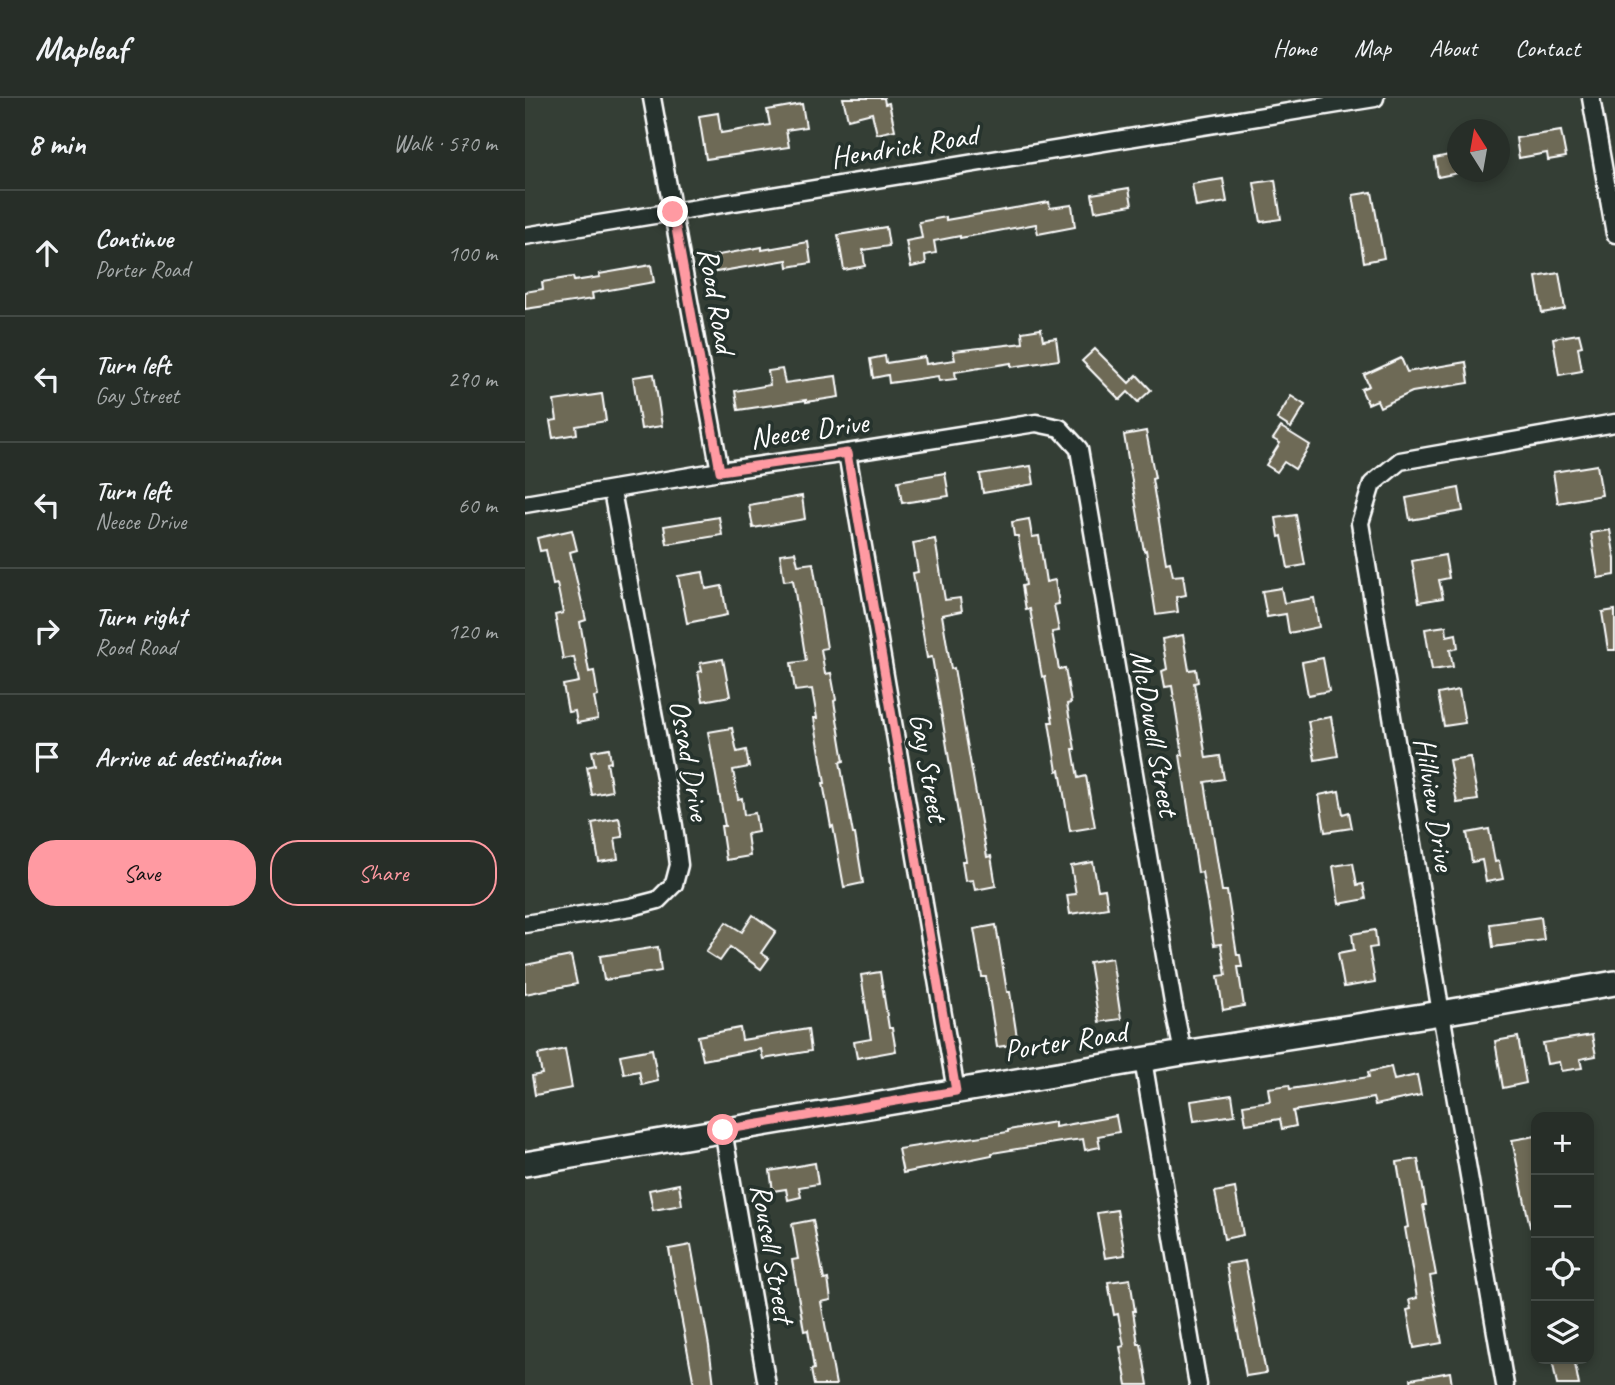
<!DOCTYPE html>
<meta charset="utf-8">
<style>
body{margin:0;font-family:Caveat,sans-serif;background:#2f3630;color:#f1f3f6}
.controls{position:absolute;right:21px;bottom:21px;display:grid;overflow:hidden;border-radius:14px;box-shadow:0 4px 10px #0003}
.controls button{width:63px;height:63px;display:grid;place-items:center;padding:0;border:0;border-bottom:2px solid #434a45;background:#272e28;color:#f1f3f6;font:35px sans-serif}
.compass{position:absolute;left:922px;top:21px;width:63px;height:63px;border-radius:50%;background:#272e28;box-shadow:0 4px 10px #0003;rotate:349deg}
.stop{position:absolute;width:21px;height:21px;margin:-16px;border:5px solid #ff9aa2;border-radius:50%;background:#fff}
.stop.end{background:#ff9aa2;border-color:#fff;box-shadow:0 2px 7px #0008}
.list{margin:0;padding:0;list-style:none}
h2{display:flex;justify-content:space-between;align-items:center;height:91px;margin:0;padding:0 28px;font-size:30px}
h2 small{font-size:23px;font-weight:400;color:#a4a8a8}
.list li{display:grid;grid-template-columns:46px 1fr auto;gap:21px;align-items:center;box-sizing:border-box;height:126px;padding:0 28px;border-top:2px solid #434a45}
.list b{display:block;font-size:26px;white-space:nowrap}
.list p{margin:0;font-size:23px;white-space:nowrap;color:#a4a8a8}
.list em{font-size:23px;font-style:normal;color:#a4a8a8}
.actions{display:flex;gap:14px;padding:21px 28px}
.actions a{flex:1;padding:16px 0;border:2px solid #ff9aa2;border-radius:28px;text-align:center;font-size:24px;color:#ff9aa2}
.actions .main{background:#ff9aa2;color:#111}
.icon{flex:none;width:38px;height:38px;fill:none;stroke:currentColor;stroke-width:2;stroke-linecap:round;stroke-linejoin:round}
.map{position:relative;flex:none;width:1090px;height:1287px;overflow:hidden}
header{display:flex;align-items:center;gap:42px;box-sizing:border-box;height:98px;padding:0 35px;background:#272e28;border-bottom:2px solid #434a45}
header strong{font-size:33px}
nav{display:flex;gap:38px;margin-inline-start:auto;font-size:24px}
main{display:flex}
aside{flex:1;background:#272e28}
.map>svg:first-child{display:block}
</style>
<header>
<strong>Mapleaf</strong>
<nav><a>Home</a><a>Map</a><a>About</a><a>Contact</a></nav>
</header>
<main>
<aside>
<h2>8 min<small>Walk · 570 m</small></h2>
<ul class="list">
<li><svg class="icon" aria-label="ahead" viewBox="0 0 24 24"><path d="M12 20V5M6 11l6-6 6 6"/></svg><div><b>Continue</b><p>Porter Road</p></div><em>100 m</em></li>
<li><svg class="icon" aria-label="left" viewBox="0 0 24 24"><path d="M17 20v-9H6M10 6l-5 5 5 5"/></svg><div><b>Turn left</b><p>Gay Street</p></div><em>290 m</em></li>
<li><svg class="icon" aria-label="left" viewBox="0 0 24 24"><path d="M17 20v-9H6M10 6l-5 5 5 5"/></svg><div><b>Turn left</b><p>Neece Drive</p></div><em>60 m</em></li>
<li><svg class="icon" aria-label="right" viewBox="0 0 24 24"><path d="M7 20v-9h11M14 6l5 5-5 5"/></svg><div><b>Turn right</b><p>Rood Road</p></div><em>120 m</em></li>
<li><svg class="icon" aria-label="arrive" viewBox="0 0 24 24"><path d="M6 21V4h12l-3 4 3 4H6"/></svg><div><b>Arrive at destination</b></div></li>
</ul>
<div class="actions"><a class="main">Save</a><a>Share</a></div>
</aside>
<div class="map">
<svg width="1090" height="1287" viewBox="0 0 1090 1287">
<rect width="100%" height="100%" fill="#343e35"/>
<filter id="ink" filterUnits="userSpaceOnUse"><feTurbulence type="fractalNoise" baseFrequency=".0143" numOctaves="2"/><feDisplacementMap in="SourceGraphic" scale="14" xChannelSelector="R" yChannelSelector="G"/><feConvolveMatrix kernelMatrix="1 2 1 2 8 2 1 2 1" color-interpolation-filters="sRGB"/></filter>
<g filter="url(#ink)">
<g fill="#6e6a57" stroke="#fff" stroke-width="2">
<path d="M 318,0 L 359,0 L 360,6 L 364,5 L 370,32 L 352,36 L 347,15 L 323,21 Z"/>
<path d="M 277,6 L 281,29 L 261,32 L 264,49 L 181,61 L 174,18 L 193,15 L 196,35 L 245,27 L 242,12 Z"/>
<path d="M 1036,33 L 1041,59 L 1023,62 L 1022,55 L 994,60 L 991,40 Z"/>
<path d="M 933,55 L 933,75 L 913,79 L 910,60 Z"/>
<path d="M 698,81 L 702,104 L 671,109 L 667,86 Z"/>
<path d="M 750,82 L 756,121 L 736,124 L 729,85 Z"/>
<path d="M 604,90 L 607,107 L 570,113 L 567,96 Z"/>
<path d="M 847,94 L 859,160 L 839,164 L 828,97 Z"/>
<path d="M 524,104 L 525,110 L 547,107 L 550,129 L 513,136 L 511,126 L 435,140 L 435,138 L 409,143 L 411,155 L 400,157 L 401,166 L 386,169 L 381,143 L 397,140 L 394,124 L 421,119 L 421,122 Z"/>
<path d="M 361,129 L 364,148 L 338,152 L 340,168 L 319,172 L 313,137 Z"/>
<path d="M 283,144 L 286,165 L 263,169 L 262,162 L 191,174 L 188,158 L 237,149 L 237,152 Z"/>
<path d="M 126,167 L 129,184 L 67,195 L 68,201 L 0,211 L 0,194 L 18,191 L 17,184 L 48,179 L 49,183 L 75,179 L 74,176 Z"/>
<path d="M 1034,175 L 1040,211 L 1017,215 L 1011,179 Z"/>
<path d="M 516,231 L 518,242 L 531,240 L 534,262 L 486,269 L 486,265 L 430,274 L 431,281 L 414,283 L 413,278 L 364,285 L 363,277 L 348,280 L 345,261 L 360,258 L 361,265 L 400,259 L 401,266 L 430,262 L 428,253 L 498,245 L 497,234 Z"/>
<path d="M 1054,236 L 1057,248 L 1053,249 L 1057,273 L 1034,277 L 1028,240 Z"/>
<path d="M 570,251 L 604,285 L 612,277 L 626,292 L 613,304 L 603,294 L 595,302 L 557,263 Z"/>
<path d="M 876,260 L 882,274 L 941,264 L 944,285 L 887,294 L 855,309 L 852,302 L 843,306 L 836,291 L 844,288 L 839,277 Z"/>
<path d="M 257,271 L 260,285 L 311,278 L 314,299 L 281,304 L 281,302 L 213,312 L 210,293 L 245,287 L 243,273 Z"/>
<path d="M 129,276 L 137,328 L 116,331 L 108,279 Z"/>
<path d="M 77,296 L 81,323 L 51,328 L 52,336 L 28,340 L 25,323 L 32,322 L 29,303 Z"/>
<path d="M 766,298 L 780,307 L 766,330 L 752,321 Z"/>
<path d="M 756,329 L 785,347 L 770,371 L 759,364 L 752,374 L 741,367 L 755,345 L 748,341 Z"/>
<path d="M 621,333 L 630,380 L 627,381 L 641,465 L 645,464 L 648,478 L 658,477 L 661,497 L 651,499 L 653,514 L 631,517 L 621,452 L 619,453 L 599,337 Z"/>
<path d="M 1072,367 L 1077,397 L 1033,405 L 1028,374 Z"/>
<path d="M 506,368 L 509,386 L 458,395 L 455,376 Z"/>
<path d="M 420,375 L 424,398 L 377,405 L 373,383 Z"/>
<path d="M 934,390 L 938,413 L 885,422 L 881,400 Z"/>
<path d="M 277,398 L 280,421 L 228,430 L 224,407 Z"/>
<path d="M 771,417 L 780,467 L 763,470 L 757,438 L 754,439 L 751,420 Z"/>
<path d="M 194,419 L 197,437 L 142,446 L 139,428 Z"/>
<path d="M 504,421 L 507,439 L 514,438 L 521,484 L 530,482 L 534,506 L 529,507 L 534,533 L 527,534 L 534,571 L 540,570 L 546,605 L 542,606 L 550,651 L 548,651 L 553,680 L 561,678 L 570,729 L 545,733 L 535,672 L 532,673 L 524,624 L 528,624 L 520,578 L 517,579 L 505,511 L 501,512 L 497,488 L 501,487 L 493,438 L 489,438 L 487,424 Z"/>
<path d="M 47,432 L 52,452 L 45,454 L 61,522 L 55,524 L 64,574 L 69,573 L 73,598 L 69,599 L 73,621 L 52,625 L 50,613 L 43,614 L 38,587 L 54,584 L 49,559 L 38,561 L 30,517 L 38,515 L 32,486 L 28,487 L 21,452 L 15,453 L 12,440 Z"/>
<path d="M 1085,432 L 1090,461 L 1090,477 L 1073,480 L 1066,435 Z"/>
<path d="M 410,441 L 420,502 L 435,500 L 437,513 L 417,517 L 426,571 L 429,570 L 462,759 L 466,758 L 471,788 L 450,792 L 448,782 L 440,783 L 437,763 L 441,763 L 407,559 L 402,560 L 388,475 L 393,474 L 388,445 Z"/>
<path d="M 270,454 L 273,467 L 288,465 L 302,550 L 296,551 L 300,576 L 306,575 L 311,602 L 309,603 L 319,663 L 315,664 L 328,736 L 330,736 L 338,785 L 319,789 L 308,728 L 306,729 L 298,685 L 300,685 L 289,620 L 292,620 L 287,591 L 270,593 L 266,565 L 281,563 L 268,482 L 259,483 L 255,456 Z"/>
<path d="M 920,457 L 924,480 L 914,482 L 918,500 L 894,504 L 887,463 Z"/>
<path d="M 178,474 L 181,491 L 197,488 L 202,517 L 162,525 L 153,478 Z"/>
<path d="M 756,490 L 759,505 L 789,500 L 794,529 L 764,535 L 761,516 L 742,519 L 737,493 Z"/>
<path d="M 1090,512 L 1090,552 L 1083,552 L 1077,514 Z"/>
<path d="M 921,528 L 922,538 L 931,536 L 933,550 L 925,552 L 928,569 L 907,572 L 900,531 Z"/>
<path d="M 658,537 L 664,572 L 671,571 L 673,584 L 669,585 L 681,660 L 695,658 L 699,681 L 680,684 L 697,793 L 702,793 L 712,857 L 715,857 L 717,869 L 713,869 L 719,908 L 698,912 L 693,878 L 701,877 L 696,846 L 689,847 L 677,774 L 673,775 L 655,657 L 658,657 L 647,588 L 640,589 L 637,573 L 642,571 L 637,541 Z"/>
<path d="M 798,560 L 804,593 L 783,597 L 777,564 Z"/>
<path d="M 198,561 L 205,598 L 178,603 L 173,574 L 177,573 L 175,565 Z"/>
<path d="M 934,592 L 940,625 L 919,628 L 913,596 Z"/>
<path d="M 806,619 L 813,658 L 790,662 L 783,623 Z"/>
<path d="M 207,630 L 212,654 L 221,652 L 224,669 L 208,672 L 213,701 L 217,700 L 219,717 L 230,715 L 233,734 L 222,736 L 225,758 L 201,762 L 196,728 L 200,728 L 183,634 Z"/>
<path d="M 84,650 L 86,664 L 82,665 L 87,693 L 67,697 L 62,669 L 70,667 L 67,653 Z"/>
<path d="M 945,659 L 953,702 L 932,705 L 924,662 Z"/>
<path d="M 814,693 L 818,716 L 824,714 L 827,730 L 800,734 L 794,697 Z"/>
<path d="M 94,720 L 98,739 L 90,740 L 93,761 L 74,764 L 67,725 Z"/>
<path d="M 964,731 L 970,764 L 974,763 L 978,781 L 961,784 L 957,762 L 947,764 L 942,735 Z"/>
<path d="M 568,764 L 573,792 L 580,791 L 583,810 L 545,816 L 542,797 L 551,796 L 546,768 Z"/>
<path d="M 828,765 L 832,787 L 838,786 L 841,801 L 814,806 L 808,768 Z"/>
<path d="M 228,817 L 251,833 L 236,855 L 244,860 L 236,871 L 205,849 L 195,863 L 181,854 L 201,824 L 217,834 Z"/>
<path d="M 1016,819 L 1019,842 L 968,849 L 965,826 Z"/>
<path d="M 471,827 L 482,894 L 485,894 L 493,946 L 472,949 L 461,879 L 457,879 L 449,831 Z"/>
<path d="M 850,832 L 852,849 L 844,850 L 850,884 L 819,889 L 813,855 L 829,852 L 827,836 Z"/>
<path d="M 133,849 L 136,873 L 79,882 L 75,858 Z"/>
<path d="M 46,858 L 52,886 L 0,896 L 0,867 Z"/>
<path d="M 587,860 L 596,921 L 574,924 L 564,864 Z"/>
<path d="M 355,874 L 364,930 L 367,930 L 371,953 L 332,960 L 329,944 L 346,941 L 336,877 Z"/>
<path d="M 215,930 L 217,942 L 283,931 L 286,953 L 238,961 L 236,951 L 178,962 L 173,938 Z"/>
<path d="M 1067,937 L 1071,958 L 1055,961 L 1057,970 L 1036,973 L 1034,964 L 1022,966 L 1018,945 Z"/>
<path d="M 993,939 L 1001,985 L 978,990 L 970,943 Z"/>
<path d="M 40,951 L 47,990 L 10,997 L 7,978 L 17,976 L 13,957 Z"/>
<path d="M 127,951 L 133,983 L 117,987 L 114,973 L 99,976 L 95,957 Z"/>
<path d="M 866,969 L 869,982 L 892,977 L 896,997 L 850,1007 L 848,1000 L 768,1013 L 771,1028 L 757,1031 L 755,1021 L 721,1026 L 718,1007 L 745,1003 L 743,990 L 764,987 L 765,991 L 844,979 L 843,974 Z"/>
<path d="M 707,997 L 710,1017 L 669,1023 L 666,1003 Z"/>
<path d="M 591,1018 L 594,1034 L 573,1038 L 575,1049 L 560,1052 L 558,1041 L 542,1043 L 467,1055 L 467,1057 L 378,1075 L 373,1051 L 483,1034 L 483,1032 L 530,1024 L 530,1029 Z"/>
<path d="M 1011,1038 L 1011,1128 L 1005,1129 L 987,1042 Z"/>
<path d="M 893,1061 L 901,1107 L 898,1107 L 911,1177 L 905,1178 L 917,1245 L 889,1250 L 882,1212 L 886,1211 L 884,1202 L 892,1200 L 880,1130 L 883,1129 L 872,1064 Z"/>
<path d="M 290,1065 L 293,1086 L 274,1089 L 276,1099 L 263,1102 L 261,1091 L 248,1093 L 245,1073 Z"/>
<path d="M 154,1086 L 157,1107 L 128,1112 L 124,1092 Z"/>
<path d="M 710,1090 L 718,1137 L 699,1141 L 690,1094 Z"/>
<path d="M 592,1112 L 600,1157 L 580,1160 L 572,1115 Z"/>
<path d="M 288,1122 L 299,1182 L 303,1181 L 306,1202 L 296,1204 L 311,1287 L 289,1287 L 286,1272 L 289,1271 L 283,1232 L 279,1233 L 267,1162 L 273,1161 L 267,1126 Z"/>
<path d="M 166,1147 L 184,1248 L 189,1287 L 169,1287 L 154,1208 L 144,1151 Z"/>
<path d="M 720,1163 L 741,1275 L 721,1278 L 701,1166 Z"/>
<path d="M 605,1181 L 610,1213 L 608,1213 L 613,1246 L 616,1246 L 623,1287 L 602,1287 L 595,1249 L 599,1248 L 593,1216 L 589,1217 L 583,1184 Z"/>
<path d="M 1027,1261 L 1049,1261 L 1054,1287 L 1032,1287 Z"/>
<path d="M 925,1274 L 927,1287 L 887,1287 L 886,1281 Z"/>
</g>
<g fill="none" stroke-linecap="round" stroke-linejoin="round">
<defs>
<g id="street">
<path d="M 127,0 L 195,373"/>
<path d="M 1066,0 L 1090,136"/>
<path d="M 0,138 L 850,0"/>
<path d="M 322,355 L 431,993"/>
<path d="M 0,406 L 195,373 L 322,355 L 511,325 L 535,330 L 554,351 L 648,905 L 658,955"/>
<path d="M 0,826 L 106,809 L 133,802 L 149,786 L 154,767 L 149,728 L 87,393"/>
<path d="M 618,962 L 673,1287"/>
<path d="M 198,1032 L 242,1287"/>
<path d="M 980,1287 L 916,915 L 835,425 L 847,386 L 875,363 L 1090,325"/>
</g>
<path id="secondary" d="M 0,1066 L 658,955 L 916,915 L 1090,885"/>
</defs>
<use href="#street" stroke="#fff" stroke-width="21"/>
<use href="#secondary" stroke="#fff" stroke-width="28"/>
<use href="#street" stroke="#26332d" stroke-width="16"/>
<use href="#secondary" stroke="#26332d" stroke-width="23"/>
</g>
</g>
<g fill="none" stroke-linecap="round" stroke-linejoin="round" filter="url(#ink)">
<path stroke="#ff9aa2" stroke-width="9" d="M 148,114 L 195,373 L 322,355 L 431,993 L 198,1032"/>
</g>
<g text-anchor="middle" stroke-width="7" stroke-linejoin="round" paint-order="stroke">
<g font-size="30" fill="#fff" stroke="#26332d">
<text transform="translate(379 48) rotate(-9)" y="10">Hendrick Road</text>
<text transform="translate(192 202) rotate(80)" y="10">Rood Road</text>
<text transform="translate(284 332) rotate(-8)" y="10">Neece Drive</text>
<text transform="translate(630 635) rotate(80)" y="10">McDowell Street</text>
<text transform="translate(165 662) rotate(80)" y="10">Ossad Drive</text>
<text transform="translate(404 669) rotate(80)" y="10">Gay Street</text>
<text transform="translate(910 706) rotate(81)" y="10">Hillview Drive</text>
<text transform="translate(540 943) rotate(-9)" y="10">Porter Road</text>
<text transform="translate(248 1155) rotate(80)" y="10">Rousell Street</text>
</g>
</g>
</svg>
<div class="controls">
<button>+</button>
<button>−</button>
<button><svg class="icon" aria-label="locate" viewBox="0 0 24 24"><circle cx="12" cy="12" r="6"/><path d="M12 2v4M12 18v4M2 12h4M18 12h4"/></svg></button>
<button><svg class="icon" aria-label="layers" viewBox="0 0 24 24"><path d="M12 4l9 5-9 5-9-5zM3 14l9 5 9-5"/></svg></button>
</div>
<svg class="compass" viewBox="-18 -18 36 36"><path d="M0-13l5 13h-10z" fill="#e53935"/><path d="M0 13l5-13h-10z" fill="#a4a8a8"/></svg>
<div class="stop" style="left:198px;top:1032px"></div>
<div class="stop end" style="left:148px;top:114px"></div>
</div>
</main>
